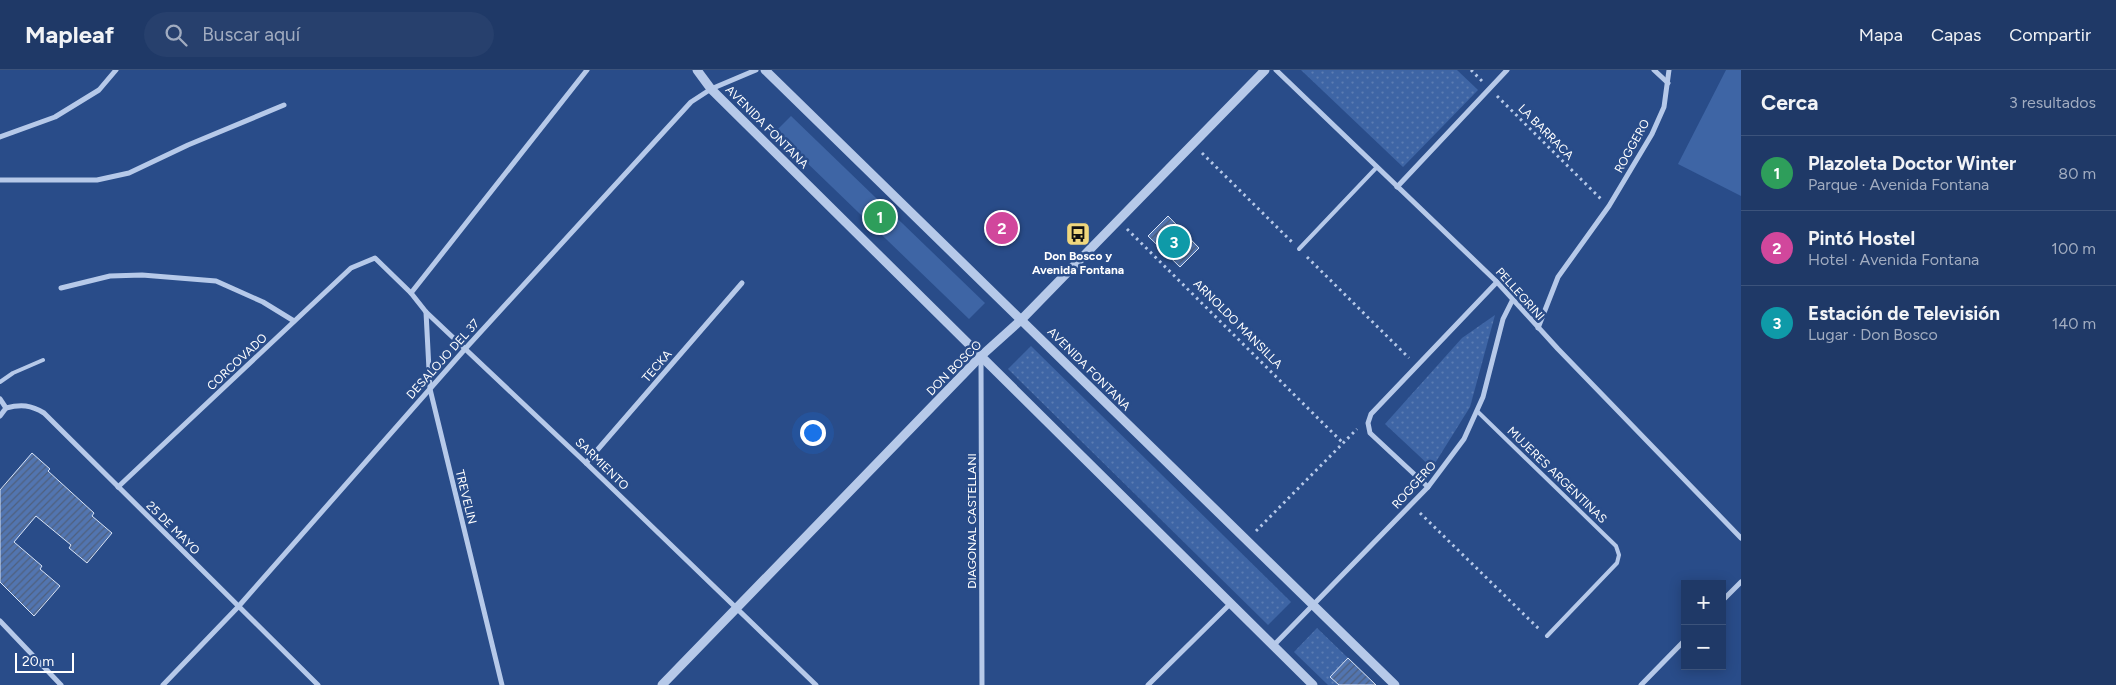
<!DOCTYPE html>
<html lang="es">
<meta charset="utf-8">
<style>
body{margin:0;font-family:Figtree,sans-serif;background:#27406d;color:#f1f3f6}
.controls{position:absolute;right:15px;bottom:15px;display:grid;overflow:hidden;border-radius:0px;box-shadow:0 2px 12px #0003}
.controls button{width:45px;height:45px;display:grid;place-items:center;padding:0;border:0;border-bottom:1px solid #3c537b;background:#1f3967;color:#f1f3f6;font:25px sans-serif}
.scale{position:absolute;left:15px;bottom:12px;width:59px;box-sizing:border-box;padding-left:5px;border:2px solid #fff;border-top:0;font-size:14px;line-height:18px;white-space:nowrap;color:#fff;-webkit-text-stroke:4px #294c89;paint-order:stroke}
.you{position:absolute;left:812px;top:362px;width:18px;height:18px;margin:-12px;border:4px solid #fff;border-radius:50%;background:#1a73e8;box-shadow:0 0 0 8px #1a73e833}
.badge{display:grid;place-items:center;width:32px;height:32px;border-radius:50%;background:#8abfa5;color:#fff;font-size:16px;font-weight:700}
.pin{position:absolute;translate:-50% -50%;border:2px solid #fff;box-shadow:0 1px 5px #0006}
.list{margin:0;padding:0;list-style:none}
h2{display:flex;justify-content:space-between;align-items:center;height:65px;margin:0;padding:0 20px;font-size:21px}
h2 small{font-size:16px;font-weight:400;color:#a1acc0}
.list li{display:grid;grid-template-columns:32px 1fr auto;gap:15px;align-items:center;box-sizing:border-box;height:75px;padding:0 20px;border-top:1px solid #3c537b}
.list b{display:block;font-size:19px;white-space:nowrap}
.list p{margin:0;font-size:16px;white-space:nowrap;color:#a1acc0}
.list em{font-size:16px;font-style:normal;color:#a1acc0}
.icon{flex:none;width:28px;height:28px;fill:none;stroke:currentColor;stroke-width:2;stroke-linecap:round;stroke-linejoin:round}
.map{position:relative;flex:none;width:1741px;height:615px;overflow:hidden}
header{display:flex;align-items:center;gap:30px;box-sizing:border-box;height:70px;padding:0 25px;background:#1f3967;border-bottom:1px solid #3c537b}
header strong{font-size:24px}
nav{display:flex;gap:28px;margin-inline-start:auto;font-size:18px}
.search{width:350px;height:45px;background:#27406d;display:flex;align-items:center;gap:12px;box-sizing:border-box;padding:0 18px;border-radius:28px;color:#a1acc0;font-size:19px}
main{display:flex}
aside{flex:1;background:#1f3967}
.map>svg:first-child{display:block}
</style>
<header>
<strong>Mapleaf</strong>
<div class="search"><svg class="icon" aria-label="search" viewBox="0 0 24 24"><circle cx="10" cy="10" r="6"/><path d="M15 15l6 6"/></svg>Buscar aquí</div>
<nav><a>Mapa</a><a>Capas</a><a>Compartir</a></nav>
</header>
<main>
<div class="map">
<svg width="1741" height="615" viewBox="0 0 1741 615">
<defs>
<pattern id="grass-dots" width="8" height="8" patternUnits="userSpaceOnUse" patternTransform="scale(1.25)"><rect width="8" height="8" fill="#3e65a5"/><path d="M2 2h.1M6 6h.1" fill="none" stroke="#5b7cb2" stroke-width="1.8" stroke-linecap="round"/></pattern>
<pattern id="building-hatch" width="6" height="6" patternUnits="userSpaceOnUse" patternTransform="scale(1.25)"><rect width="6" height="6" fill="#5275b0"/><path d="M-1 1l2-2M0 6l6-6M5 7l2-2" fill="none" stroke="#4f607e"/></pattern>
</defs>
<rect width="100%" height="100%" fill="#294c89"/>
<g fill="url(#grass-dots)">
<path d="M 1301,0 L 1457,0 L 1478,20 L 1403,97 Z"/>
<path d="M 1495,245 L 1470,337 L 1432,398 L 1385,354 L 1462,268 Z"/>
<path d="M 1031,276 L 1291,532 L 1268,555 L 1008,299 Z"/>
<path d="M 1317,558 L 1376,615 L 1328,615 L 1294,582 Z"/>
</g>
<g fill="#3e65a5">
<path d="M 1726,0 L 1741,0 L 1741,126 L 1678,94 Z"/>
<path d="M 791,46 L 985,233 L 969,249 L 775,62 Z"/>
</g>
<g fill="url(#building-hatch)" stroke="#dae5f7">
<path d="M 1168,146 L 1199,178 L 1180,197 L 1148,166 Z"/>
<path d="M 32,383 L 50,399 L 48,401 L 94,443 L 92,446 L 112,463 L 87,493 L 69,478 L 71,475 L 36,446 L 14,472 L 42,496 L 40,499 L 60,516 L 34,546 L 0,512 L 0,420 Z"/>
<path d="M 1348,588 L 1376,615 L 1339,615 L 1330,607 Z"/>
</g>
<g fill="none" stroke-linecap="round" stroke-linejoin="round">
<g stroke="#b6c9e9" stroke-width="3" stroke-dasharray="2.5 4" stroke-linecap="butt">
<path d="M 1471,0 L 1482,11"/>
<path d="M 1497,26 L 1601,129"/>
<path d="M 1202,83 L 1292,172"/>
<path d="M 1127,159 L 1343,373"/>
<path d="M 1307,187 L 1409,288"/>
<path d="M 1420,443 L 1539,559"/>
<path d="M 1256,461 L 1357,359"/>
</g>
<g stroke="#b6c9e9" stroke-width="4">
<path d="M 1299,179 L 1377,97"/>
<path d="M 0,312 L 13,303 L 43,290"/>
<path d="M 1477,341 L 1616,476 L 1619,485 L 1617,493 L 1547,566"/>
</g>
<g stroke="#b6c9e9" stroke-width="5">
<path d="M 1276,0 L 1497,212 L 1558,279 L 1741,468"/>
<path d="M 1654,0 L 1668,13"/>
<path d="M 0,67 L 55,47 L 99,20 L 116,0"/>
<path d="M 0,110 L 97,110 L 129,103 L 188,75 L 284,35"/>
<path d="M 1397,117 L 1507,0"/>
<path d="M 61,218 L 110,206 L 142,205 L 216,211 L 263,232 L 294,251"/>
<path d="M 411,223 L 587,0"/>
<path d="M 426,242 L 430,319 L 502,615"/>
<path d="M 1538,258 L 1558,207 L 1609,136 L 1652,64 L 1664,37 L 1669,0"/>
<path d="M 981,288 L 982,615"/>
<path d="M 0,329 L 6,338"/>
<path d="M 6,338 C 21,334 31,335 44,343 L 318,615"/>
<path d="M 0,346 L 6,338"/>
<path d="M 586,393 L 742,213"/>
<path d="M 118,417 L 351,198 L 375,188 L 411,223 L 426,242 L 586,393 L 816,615"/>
<path d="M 1428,417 L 1370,363 L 1368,353 L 1371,344 L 1497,212"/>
<path d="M 1722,531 L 1741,512"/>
<path d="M 0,551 L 61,615"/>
<path d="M 1273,576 L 1428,417 L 1464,369 L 1483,327 L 1503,249 L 1512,231"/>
<path d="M 163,615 L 238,537 L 465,279 L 691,32 L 711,19 L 756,0"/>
<path d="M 1148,615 L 1230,534"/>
<path d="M 1641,615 L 1685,570"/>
</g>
<g stroke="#b6c9e9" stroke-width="9">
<path d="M 697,0 L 711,19 L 1313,615"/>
<path d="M 765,0 L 1395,615"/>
<path d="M 662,615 L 981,286 L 1021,250 L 1265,0"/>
</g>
</g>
<defs>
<symbol id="bus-square" viewBox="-11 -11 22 22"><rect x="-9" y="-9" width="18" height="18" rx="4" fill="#f0d77d" stroke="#294c89"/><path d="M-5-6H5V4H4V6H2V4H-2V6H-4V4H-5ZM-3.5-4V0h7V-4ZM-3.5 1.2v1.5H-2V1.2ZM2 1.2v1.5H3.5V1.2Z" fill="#111"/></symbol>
</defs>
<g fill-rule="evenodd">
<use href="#bus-square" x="1064" y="150" width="28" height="28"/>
</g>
<g text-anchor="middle" stroke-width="5" stroke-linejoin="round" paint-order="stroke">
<g font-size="12" fill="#fff" stroke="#294c89">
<text transform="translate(767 57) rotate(45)" y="4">AVENIDA FONTANA</text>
<text transform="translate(1546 62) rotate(45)" y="4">LA BARRACA</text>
<text transform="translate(1632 76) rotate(-61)" y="4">ROGGERO</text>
<text transform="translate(1520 224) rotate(48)" y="4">PELLEGRINI</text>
<text transform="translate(1238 254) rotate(45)" y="4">ARNOLDO MANSILLA</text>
<text transform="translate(443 289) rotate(-48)" y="4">DESALOJO DEL 37</text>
<text transform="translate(237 292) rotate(-43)" y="4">CORCOVADO</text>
<text transform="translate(657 296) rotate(-49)" y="4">TECKA</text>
<text transform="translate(954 298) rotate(-45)" y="4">DON BOSCO</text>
<text transform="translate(1089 299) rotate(45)" y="4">AVENIDA FONTANA</text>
<text transform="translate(602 394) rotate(44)" y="4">SARMIENTO</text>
<text transform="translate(1557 405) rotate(44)" y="4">MUJERES ARGENTINAS</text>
<text transform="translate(1414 415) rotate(-48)" y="4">ROGGERO</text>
<text transform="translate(466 427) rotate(76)" y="4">TREVELIN</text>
<text transform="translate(972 451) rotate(-90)" y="4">DIAGONAL CASTELLANI</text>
<text transform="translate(173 458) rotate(45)" y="4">25 DE MAYO</text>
</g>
<g font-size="12" font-weight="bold" fill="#fff" stroke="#294c89">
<text x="1078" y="190">Don Bosco y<tspan x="1078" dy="14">Avenida Fontana</tspan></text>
</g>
</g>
</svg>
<div class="controls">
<button>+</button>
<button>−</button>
</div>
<div class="scale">20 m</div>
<div class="you"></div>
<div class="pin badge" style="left:880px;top:147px;background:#2e9e5b">1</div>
<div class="pin badge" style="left:1002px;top:158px;background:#d1479c">2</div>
<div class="pin badge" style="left:1174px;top:172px;background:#0f9aa8">3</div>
</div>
<aside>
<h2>Cerca<small>3 resultados</small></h2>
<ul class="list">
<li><span class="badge" style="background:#2e9e5b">1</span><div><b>Plazoleta Doctor Winter</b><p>Parque · Avenida Fontana</p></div><em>80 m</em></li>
<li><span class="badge" style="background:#d1479c">2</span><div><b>Pintó Hostel</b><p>Hotel · Avenida Fontana</p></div><em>100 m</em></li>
<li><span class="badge" style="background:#0f9aa8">3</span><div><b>Estación de Televisión</b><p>Lugar · Don Bosco</p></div><em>140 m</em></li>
</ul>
</aside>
</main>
